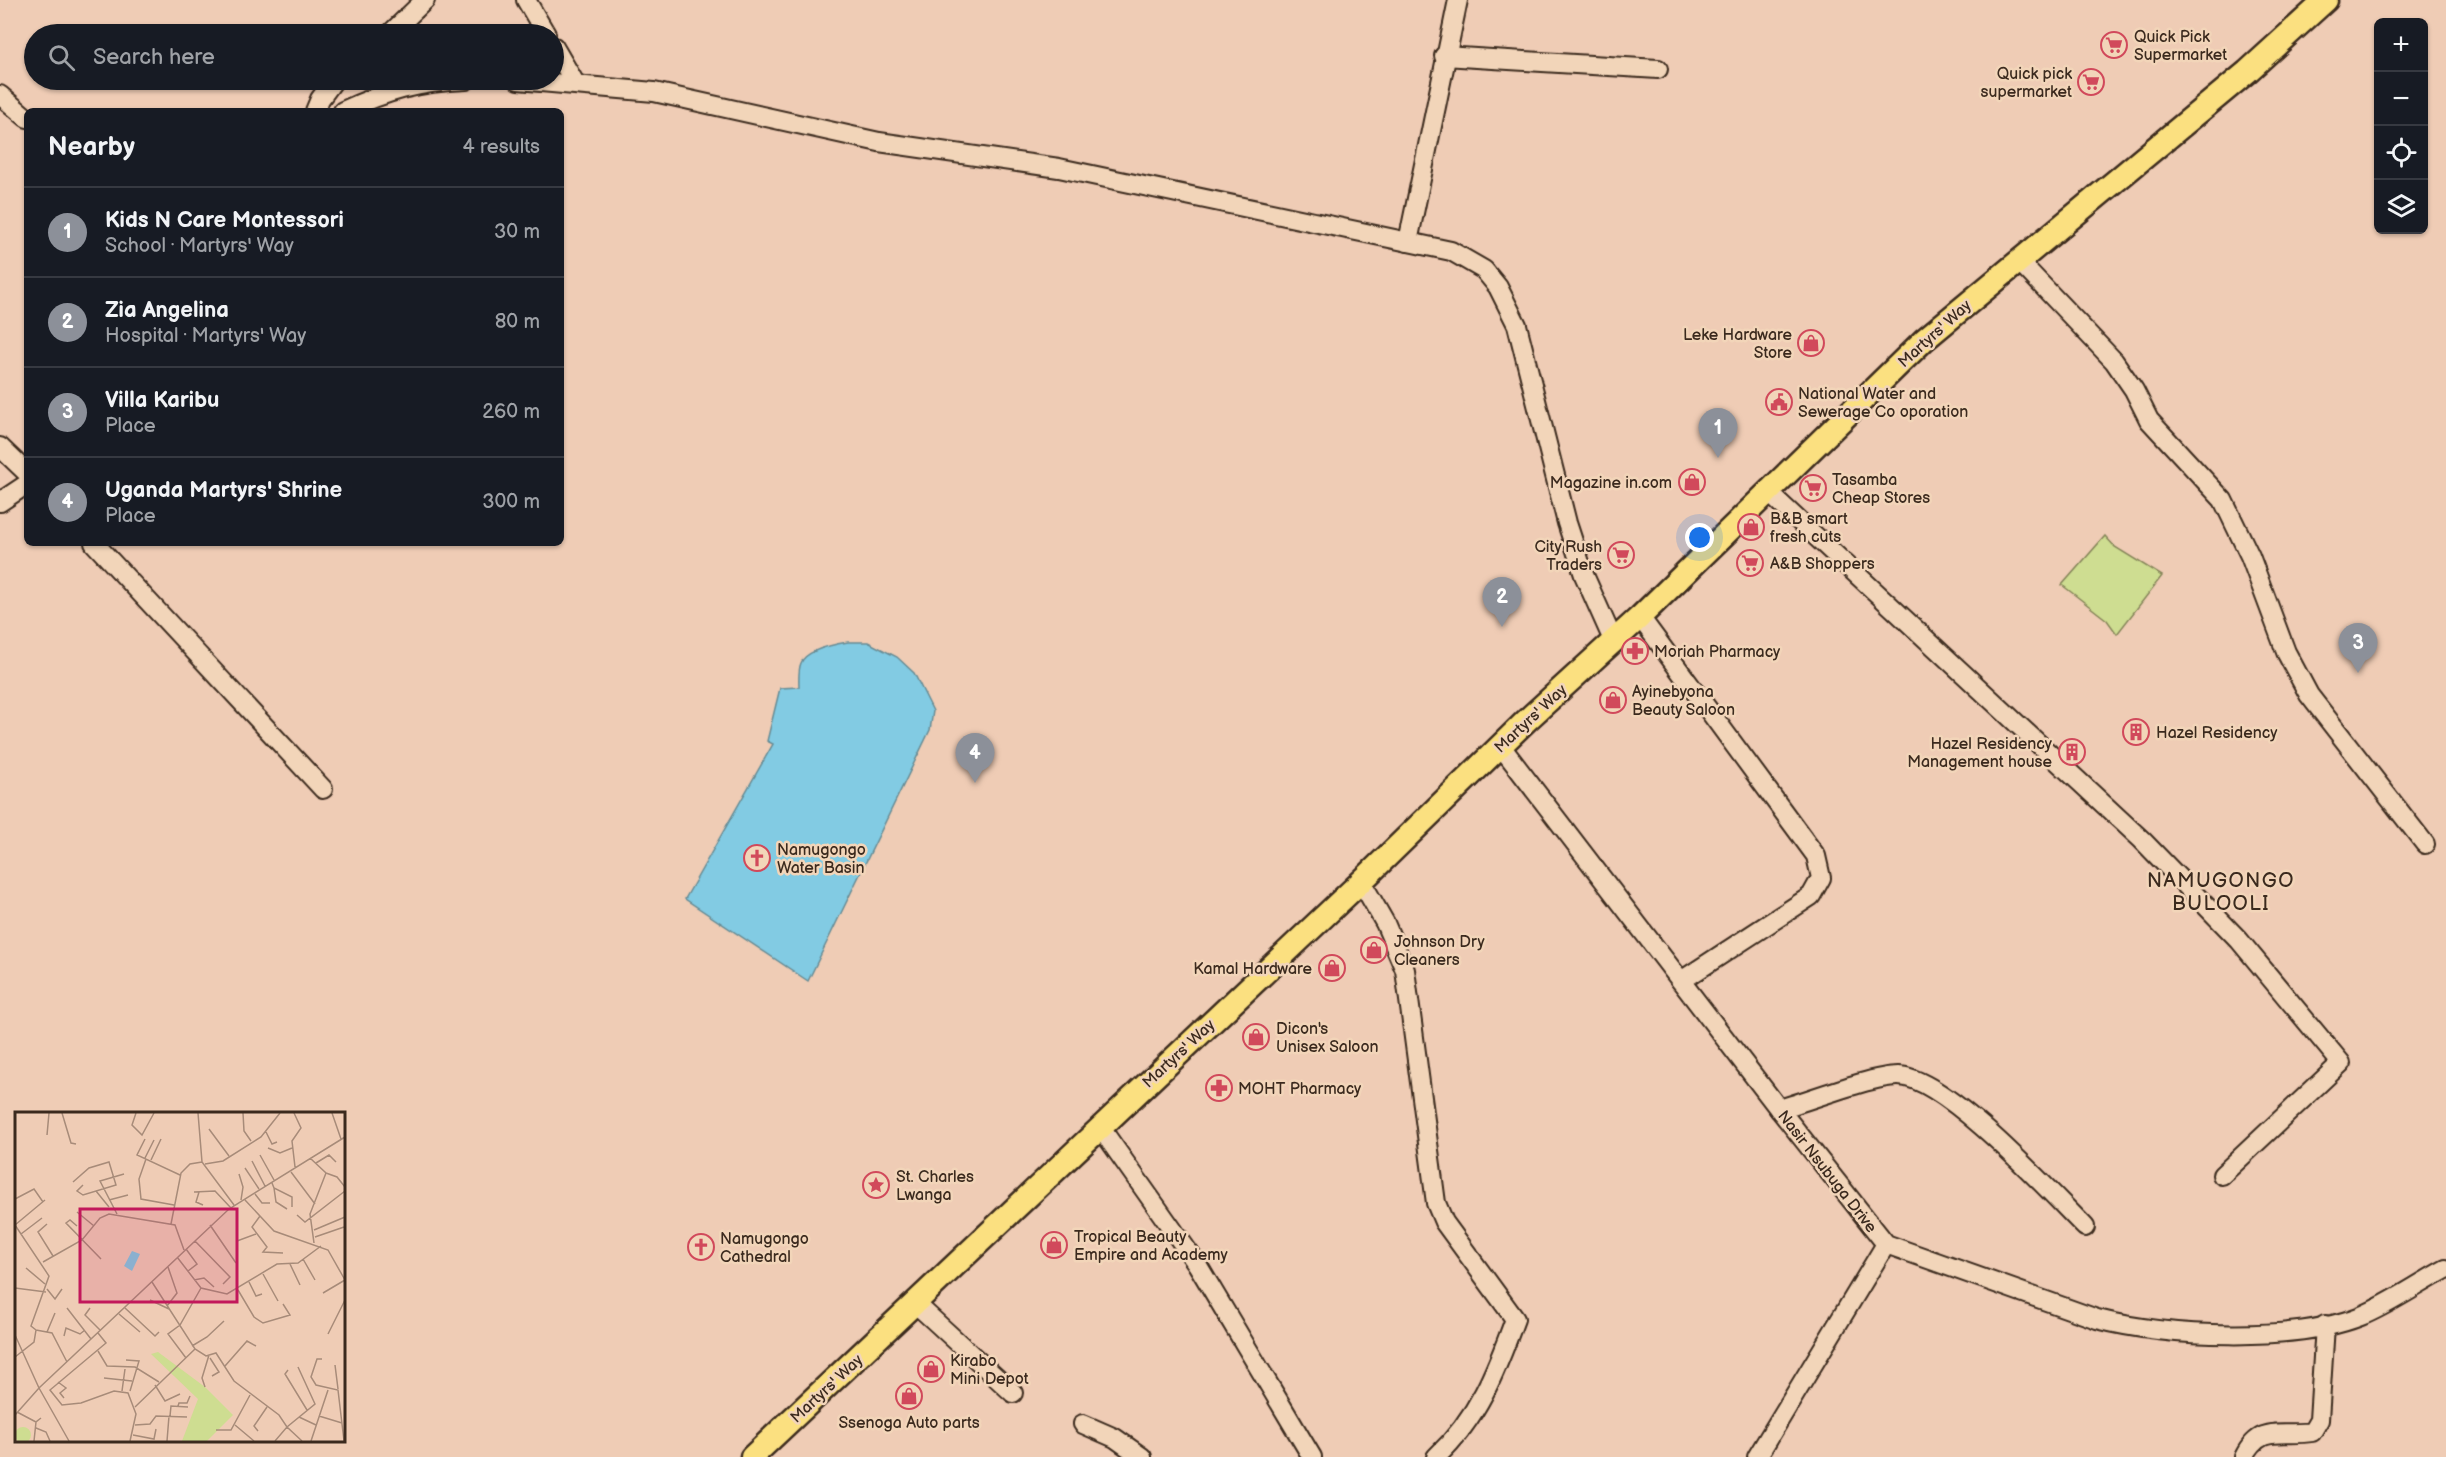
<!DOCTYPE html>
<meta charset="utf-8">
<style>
body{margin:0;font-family:"Balsamiq Sans",sans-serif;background:#242831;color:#f1f3f6}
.controls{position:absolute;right:18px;top:18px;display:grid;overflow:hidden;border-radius:9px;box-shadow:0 2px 4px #0004}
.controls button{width:54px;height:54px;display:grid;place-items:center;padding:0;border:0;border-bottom:2px solid #363941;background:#171b24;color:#f1f3f6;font:30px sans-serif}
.you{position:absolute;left:1700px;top:538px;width:21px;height:21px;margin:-15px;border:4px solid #fff;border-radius:50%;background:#1a73e8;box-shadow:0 0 0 9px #1a73e833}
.badge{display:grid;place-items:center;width:39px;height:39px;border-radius:50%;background:#8c9099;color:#fff;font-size:20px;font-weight:700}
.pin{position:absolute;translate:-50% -50px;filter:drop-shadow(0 2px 3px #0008)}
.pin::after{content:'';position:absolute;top:32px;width:21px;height:18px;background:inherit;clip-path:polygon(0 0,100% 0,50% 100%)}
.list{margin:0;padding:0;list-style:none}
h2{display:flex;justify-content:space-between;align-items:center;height:78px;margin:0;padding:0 24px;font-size:26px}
h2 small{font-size:20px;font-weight:400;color:#9ea1a6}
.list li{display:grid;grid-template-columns:39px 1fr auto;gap:18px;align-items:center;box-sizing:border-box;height:90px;padding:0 24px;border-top:2px solid #363941}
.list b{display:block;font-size:22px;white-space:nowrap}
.list p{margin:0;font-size:20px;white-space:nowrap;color:#9ea1a6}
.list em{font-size:20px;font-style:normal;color:#9ea1a6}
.icon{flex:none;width:33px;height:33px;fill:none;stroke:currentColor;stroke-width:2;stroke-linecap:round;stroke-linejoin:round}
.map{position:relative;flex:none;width:2446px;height:1457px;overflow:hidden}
.search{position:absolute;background:#171b24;box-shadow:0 2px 4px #0004;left:24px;top:24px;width:540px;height:66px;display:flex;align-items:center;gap:15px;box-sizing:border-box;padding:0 21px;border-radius:33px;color:#9ea1a6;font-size:22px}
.panel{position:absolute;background:#171b24;box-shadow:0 2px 4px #0004;left:24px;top:108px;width:540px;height:438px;border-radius:9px}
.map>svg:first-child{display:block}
</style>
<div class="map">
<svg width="2446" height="1457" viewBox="0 0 2446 1457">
<rect width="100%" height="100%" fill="#efccb5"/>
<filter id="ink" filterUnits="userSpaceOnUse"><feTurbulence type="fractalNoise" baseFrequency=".0167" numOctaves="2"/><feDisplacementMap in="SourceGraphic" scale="12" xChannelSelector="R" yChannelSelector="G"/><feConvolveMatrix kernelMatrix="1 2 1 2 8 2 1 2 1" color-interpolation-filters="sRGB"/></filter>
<g filter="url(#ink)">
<path fill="#cedd91" stroke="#848458" stroke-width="1.5" d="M 2105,536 L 2115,547 L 2162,576 L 2117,634 L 2107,620 L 2062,585 Z"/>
<path fill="#82cbe3" stroke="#668b94" stroke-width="1.5" d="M 848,642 L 868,642 L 897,657 L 914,673 L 933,711 L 930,730 L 808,981 L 685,899 L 773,744 L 767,741 L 780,688 L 799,687 C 799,680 798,670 801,663 C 806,650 836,644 848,642 Z"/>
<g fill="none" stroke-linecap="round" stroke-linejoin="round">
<defs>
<g id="minor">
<path d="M 526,0 L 546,34"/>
<path d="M 390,34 L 425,0"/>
<path d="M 554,47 L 575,83"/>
<path d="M 1444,56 L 1658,69"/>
<path d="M 518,80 L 654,92 L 879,142 L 1059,168 L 1451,251 L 1484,270 L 1498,287 L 1517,325 L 1567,523 L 1584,575 L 1613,640"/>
<path d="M 0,95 L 27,118"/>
<path d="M 315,111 L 320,99 L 334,80"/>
<path d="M 343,111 C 386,91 418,82 466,80"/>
<path d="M 1408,242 L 1458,0"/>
<path d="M 2018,260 L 2114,361 L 2134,390 L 2149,420 L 2223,500 L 2250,556 L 2286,652 L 2309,695 L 2425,844"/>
<path d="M 0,447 L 27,473"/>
<path d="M 1767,491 L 2142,840 L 2239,940 L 2341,1063 L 2222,1175"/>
<path d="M 0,502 L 27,484"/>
<path d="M 94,543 L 323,789"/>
<path d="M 1640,617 L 1816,856 L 1821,878 L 1811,896 L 1681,981"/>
<path d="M 1500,745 L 1779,1109 L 1886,1244 L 2097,1319 C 2168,1337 2293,1343 2361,1316 C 2390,1304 2418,1284 2446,1269"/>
<path d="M 1361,881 L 1385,923 L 1405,970 L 1436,1203 L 1444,1222 L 1515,1319 C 1496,1371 1478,1418 1436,1457"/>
<path d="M 1779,1109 C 1808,1101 1871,1076 1898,1076 C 1944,1076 2050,1192 2085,1227"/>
<path d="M 1100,1127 L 1197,1264 L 1312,1457"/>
<path d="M 915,1303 L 1013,1393"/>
<path d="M 1083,1424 L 1115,1438 L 1142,1457"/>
<path d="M 1757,1457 L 1886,1244"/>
<path d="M 2244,1457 C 2261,1423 2281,1437 2312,1432 L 2319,1420 L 2325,1325"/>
</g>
<path id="major" d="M 752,1457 L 1367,876 L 1527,720 L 1640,617 L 1924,340 L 2247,72 L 2326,0"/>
</defs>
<use href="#minor" stroke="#3b2a1e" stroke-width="22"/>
<use href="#major" stroke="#3b2a1e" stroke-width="27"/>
<use href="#minor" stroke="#f2d5b9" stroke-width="18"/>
<use href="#major" stroke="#fbe080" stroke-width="22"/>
</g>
</g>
<defs>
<symbol id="supermarket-ring" viewBox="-11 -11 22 22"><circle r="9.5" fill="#f2d5b9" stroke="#d1495b" stroke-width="1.5"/><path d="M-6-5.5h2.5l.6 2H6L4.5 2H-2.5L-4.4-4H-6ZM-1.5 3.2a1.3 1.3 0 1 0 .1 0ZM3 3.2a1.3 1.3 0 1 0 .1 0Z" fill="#d1495b"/></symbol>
<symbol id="shop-ring" viewBox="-11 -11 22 22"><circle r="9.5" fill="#f2d5b9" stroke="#d1495b" stroke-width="1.5"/><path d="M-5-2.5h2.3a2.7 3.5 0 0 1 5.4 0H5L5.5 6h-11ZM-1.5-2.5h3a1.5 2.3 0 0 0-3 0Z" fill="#d1495b"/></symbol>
<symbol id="civic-ring" viewBox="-11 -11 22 22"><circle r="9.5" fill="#f2d5b9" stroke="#d1495b" stroke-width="1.5"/><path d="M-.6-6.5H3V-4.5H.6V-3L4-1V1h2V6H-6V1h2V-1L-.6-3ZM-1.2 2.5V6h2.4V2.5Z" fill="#d1495b"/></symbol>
<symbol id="pharmacy-ring" viewBox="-11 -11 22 22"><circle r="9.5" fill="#f2d5b9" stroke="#d1495b" stroke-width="1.5"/><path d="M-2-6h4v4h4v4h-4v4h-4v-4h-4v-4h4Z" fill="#d1495b"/></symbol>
<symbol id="building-ring" viewBox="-11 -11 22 22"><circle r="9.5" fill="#f2d5b9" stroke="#d1495b" stroke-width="1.5"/><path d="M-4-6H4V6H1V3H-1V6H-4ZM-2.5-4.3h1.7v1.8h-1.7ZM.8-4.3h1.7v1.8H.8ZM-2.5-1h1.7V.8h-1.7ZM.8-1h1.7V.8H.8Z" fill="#d1495b"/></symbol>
<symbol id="church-ring" viewBox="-11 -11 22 22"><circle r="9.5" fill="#f2d5b9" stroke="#d1495b" stroke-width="1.5"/><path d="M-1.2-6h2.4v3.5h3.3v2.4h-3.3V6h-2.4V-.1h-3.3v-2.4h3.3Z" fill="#d1495b"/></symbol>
<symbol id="sight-ring" viewBox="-11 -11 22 22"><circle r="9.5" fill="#f2d5b9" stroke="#d1495b" stroke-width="1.5"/><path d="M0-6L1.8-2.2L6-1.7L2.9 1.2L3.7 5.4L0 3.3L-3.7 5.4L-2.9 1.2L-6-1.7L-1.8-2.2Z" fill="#d1495b"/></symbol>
</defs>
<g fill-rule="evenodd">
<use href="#supermarket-ring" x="2099" y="30" width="30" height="30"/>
<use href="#supermarket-ring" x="2076" y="67" width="30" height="30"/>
<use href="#shop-ring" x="1796" y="328" width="30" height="30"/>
<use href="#civic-ring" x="1764" y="387" width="30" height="30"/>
<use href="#shop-ring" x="1677" y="467" width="30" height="30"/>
<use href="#supermarket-ring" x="1798" y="473" width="30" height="30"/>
<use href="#shop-ring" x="1736" y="512" width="30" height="30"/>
<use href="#supermarket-ring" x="1606" y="540" width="30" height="30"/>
<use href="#supermarket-ring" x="1735" y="548" width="30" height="30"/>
<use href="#pharmacy-ring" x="1620" y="636" width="30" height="30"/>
<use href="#shop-ring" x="1598" y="685" width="30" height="30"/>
<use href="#building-ring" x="2121" y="717" width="30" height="30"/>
<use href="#building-ring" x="2057" y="737" width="30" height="30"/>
<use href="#church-ring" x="742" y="843" width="30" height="30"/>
<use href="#shop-ring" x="1359" y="935" width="30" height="30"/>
<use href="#shop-ring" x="1317" y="953" width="30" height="30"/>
<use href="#shop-ring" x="1241" y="1022" width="30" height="30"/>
<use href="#pharmacy-ring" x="1204" y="1073" width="30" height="30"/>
<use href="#sight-ring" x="861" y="1170" width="30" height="30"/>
<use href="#shop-ring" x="1039" y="1230" width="30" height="30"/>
<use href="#church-ring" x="686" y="1232" width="30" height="30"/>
<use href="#shop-ring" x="916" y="1354" width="30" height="30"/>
<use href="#shop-ring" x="894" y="1381" width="30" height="30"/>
</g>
<g text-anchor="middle" stroke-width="5" stroke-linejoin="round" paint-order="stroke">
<g font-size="16" fill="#3b2a1e" stroke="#f2d5b9" text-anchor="start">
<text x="2134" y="42">Quick Pick<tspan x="2134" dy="18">Supermarket</tspan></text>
<text x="2072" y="79" text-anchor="end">Quick pick<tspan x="2072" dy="18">supermarket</tspan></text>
<text x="1792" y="340" text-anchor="end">Leke Hardware<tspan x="1792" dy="18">Store</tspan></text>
<text x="1798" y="399">National Water and<tspan x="1798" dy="18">Sewerage Co oporation</tspan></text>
<text x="1832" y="485">Tasamba<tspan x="1832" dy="18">Cheap Stores</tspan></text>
<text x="1672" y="488" text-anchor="end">Magazine in.com</text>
<text x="1770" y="524">B&amp;B smart<tspan x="1770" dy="18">fresh cuts</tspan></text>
<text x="1602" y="552" text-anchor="end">City Rush<tspan x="1602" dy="18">Traders</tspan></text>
<text x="1770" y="569">A&amp;B Shoppers</text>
<text x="1654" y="657">Moriah Pharmacy</text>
<text x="1632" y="697">Ayinebyona<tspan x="1632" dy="18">Beauty Saloon</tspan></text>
<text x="2156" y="738">Hazel Residency</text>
<text x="2052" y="749" text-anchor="end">Hazel Residency<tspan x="2052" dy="18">Management house</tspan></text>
<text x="777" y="855">Namugongo<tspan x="777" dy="18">Water Basin</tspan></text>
<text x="1394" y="947">Johnson Dry<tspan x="1394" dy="18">Cleaners</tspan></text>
<text x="1312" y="974" text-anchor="end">Kamal Hardware</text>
<text x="1276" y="1034">Dicon's<tspan x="1276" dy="18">Unisex Saloon</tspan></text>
<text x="1238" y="1094">MOHT Pharmacy</text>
<text x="896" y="1182">St. Charles<tspan x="896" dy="18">Lwanga</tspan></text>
<text x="1074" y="1242">Tropical Beauty<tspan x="1074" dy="18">Empire and Academy</tspan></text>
<text x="720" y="1244">Namugongo<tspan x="720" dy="18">Cathedral</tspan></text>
<text x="950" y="1366">Kirabo<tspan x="950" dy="18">Mini Depot</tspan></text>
<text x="909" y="1428" text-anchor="middle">Ssenoga Auto parts</text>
</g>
<g font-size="16" fill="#3b2a1e" stroke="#f2d5b9">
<text transform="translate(1934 333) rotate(-42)" y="6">Martyrs' Way</text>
<text transform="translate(1530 718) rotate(-43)" y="6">Martyrs' Way</text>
<text transform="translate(1178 1053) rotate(-43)" y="6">Martyrs' Way</text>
<text transform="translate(1828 1171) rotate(52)" y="6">Nasir Nsubuga Drive</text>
<text transform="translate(826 1388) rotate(-43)" y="6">Martyrs' Way</text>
</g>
<g font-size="20" letter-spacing="1.5" fill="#3b2a1e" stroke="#f2d5b9">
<text x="2221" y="887">NAMUGONGO<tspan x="2221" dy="23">BULOOLI</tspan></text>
</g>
</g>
<g transform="translate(15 1112)">
<rect width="330" height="330" fill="#efccb5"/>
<path d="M 143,240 L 190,275 L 218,303 L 192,329 L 167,329 L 183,287 L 136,242 ZM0 323a8 8 0 1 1 16 0a8 8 0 1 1-16 0Z" fill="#cedd91"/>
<path d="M 117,139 L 125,142 L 117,159 L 109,154 Z" fill="#82cbe3"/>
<path fill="none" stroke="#a78b79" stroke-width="1.5" d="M 47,1 L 56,31 L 61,32M 121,1 L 117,13 L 127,23 L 139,1M 183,1 L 187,50 L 219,93M 228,1 L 229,19 L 236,29M 279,1 L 286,16 L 277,29 L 280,55M 317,1 L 326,27M 194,17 L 214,44M 251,20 L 257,32 L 262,30M 32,23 L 34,1M 130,27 L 122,43 L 165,63M 253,36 L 265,41 L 277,36M 245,43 L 259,68M 130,46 L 139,28M 295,46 L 311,61 L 295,102 L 299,131M 131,47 L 124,67 L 126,87 L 159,93M 136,48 L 146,27M 237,49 L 250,74M 301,51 L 314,43 L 321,50M 190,52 L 208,49 L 246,25 L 265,1M 230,56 L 244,77M 276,60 L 300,92M 311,61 L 322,65 L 330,75M 224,62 L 228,75 L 226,88M 58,70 L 74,56 L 94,50 L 101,73 L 68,83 L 62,79 L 68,73M 257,71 L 259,76 L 277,85 L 277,95M 259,76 L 261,90 L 272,97M 81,79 L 94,95M 179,80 L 200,79 L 216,96M 184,80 L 181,90 L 188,93M 240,82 L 247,91 L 255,91M 0,87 L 19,77 L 28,90M 94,88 L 113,83M 230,88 L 259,119 L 313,138 L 330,168M 62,100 L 79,114M 102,102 L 85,69 L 109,62M 282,103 L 290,110 L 330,79M 245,104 L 237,115 L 252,135 L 248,140 L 268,141M 32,112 L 23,120 L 38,144M 156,112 L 166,61 L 175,52 L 187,50M 0,113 L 34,164 L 16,214 L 21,218 L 19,230 L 0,245M 0,113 L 30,88M 195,113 L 221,151M 62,114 L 55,108 L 51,111 L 86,147M 299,118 L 330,105M 6,122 L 27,106M 300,125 L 329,115M 180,129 L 215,165 L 208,172M 222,129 L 241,122M 171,137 L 182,152 L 173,159M 162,145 L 186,176 L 212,182 L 262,152 L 283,151 L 306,134M 288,147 L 300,168M 28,150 L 67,128 L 85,106 L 94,102 L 160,113 L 169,138M 275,152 L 285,173M 11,156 L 30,172M 248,162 L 263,189M 179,168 L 189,166 L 199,175M 137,170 L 180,237 L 191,244 L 201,241 L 219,269 L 264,303 L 272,315 L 260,329M 234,170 L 241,184 L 247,182M 0,176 L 31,180M 32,177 L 40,187 L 47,177M 223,178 L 239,205 L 248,211 L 275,203 L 268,192M 308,181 L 330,168M 135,188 L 154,197M 152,194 L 162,181 L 153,155M 52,196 L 76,227M 75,196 L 70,203 L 85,218M 110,196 L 140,224 L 144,220M 104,202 L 125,220M 21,218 L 37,221 L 52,250M 32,220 L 40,201M 83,221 L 91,231 L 35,278 L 47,293 L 66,291 L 99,279 L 113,281 L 121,302 L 115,329M 313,222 L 330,188M 0,223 L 24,276M 49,224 L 51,216 L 65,222 L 70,218M 177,234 L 192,225 L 209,209M 83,239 L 92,254 L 120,255 L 144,270M 171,246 L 153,222 L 165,213 L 186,176M 195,246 L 204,260 L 197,264M 307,247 L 302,247 L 296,265 L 301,273 L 323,278 L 329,329M 111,248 L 124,249 L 115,279M 320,253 L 323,277M 210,254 L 232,229 L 241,234M 283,255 L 300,292 L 272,315 L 287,329M 273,258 L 270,262 L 292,298M 89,266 L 117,269M 43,270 L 51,276 L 45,281 L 49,286M 140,273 L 150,289 L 165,282M 190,275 L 187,266 L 194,243M 24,276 L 54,329M 107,279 L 110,257M 163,294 L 164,291 L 172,291 L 175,284M 120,295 L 180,237M 2,300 L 21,310M 0,303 L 24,276 L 214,97 L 330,25M 155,304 L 156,294 L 173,295M 304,304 L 327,311M 284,305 L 301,313M 120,313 L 135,312 L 141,304 L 172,305M 220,313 L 239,329M 21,316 L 31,320 L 35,329M 201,318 L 216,318 L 235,283M 243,319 L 239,314 L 252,295M 118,323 L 139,327 L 141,317M 19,329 L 21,310 L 26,306M 152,329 L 154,304M 296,329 L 313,278"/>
<path fill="#c2185b" fill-opacity="0.15" stroke="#c2185b" stroke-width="3" d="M 65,97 L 222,97 L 222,190 L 65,190 Z"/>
<rect width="330" height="330" fill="none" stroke="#3b2a1e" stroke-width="3"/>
</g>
</svg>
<div class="controls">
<button>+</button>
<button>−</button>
<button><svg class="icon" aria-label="locate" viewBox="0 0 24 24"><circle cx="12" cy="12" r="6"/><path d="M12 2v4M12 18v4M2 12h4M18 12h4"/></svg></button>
<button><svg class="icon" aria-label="layers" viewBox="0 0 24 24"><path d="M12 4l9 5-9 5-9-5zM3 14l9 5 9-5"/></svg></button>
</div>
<div class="you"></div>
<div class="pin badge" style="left:1718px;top:458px">1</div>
<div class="pin badge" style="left:1502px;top:627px">2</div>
<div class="pin badge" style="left:2358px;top:673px">3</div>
<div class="pin badge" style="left:975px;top:783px">4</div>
<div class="search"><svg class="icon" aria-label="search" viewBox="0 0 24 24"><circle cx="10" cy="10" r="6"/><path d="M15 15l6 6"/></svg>Search here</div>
<section class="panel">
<h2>Nearby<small>4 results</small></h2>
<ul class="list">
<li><span class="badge">1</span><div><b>Kids N Care Montessori</b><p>School · Martyrs' Way</p></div><em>30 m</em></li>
<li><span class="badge">2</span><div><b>Zia Angelina</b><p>Hospital · Martyrs' Way</p></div><em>80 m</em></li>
<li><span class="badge">3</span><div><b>Villa Karibu</b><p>Place</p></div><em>260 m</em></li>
<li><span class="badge">4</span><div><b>Uganda Martyrs' Shrine</b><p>Place</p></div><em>300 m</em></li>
</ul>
</section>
</div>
